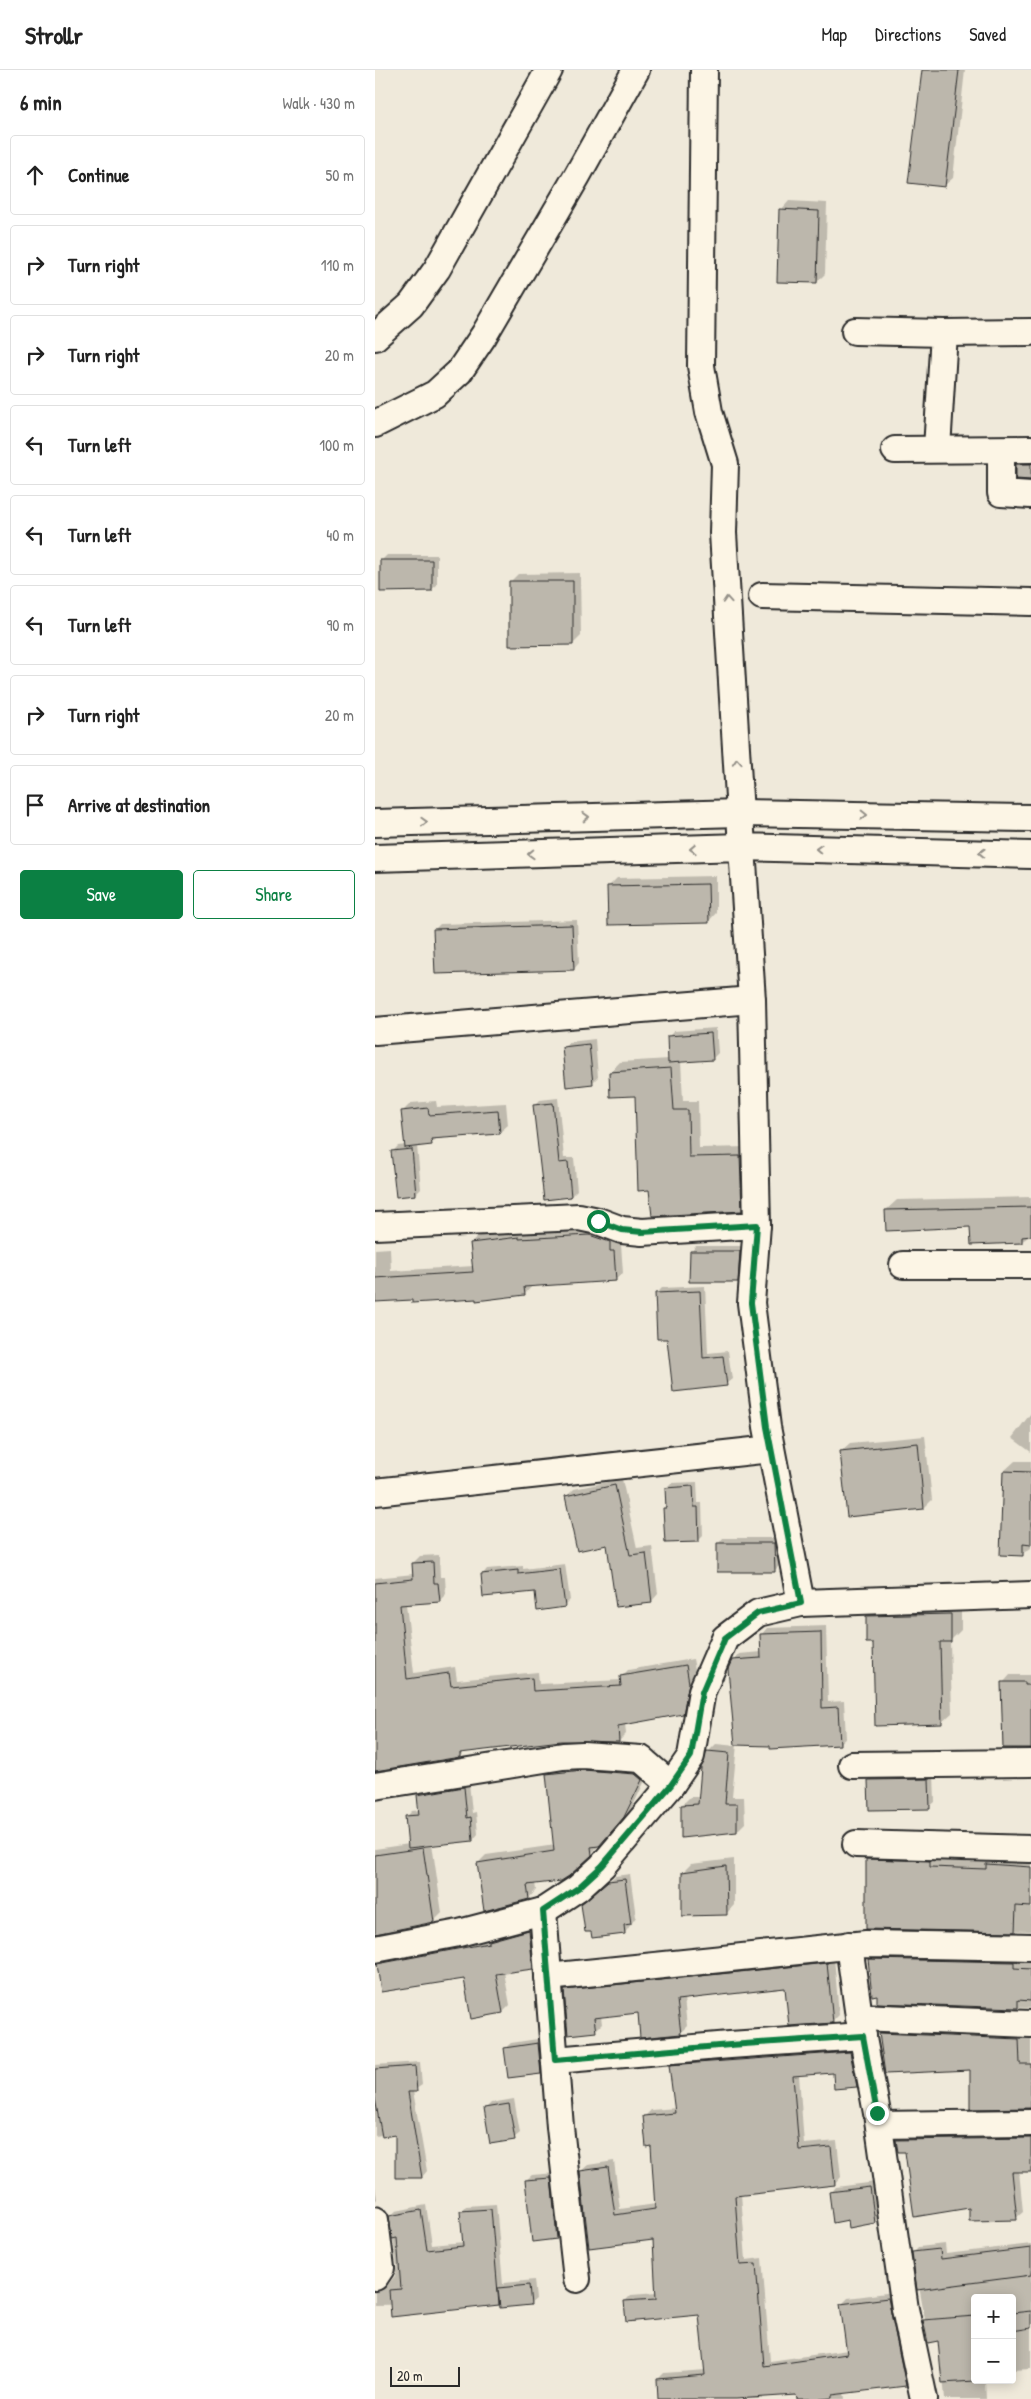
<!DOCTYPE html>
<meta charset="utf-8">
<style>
body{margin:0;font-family:"Patrick Hand",sans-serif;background:#f6f6f6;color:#222}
.controls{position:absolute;right:15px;bottom:15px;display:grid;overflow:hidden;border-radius:5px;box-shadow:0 2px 12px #0003}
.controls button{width:45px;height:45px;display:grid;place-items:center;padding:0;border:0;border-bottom:1px solid #e0e0e0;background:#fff;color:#222;font:25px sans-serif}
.scale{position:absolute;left:15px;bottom:12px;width:70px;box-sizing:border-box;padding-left:5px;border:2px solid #2b2b2b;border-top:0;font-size:14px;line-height:18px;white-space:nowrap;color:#2b2b2b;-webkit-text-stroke:4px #fcf5e5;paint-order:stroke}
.stop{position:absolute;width:15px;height:15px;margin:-11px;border:4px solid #0b8043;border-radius:50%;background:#fff}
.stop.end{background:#0b8043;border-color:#fff;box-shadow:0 1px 5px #0008}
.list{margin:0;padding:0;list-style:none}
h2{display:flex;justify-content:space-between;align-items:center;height:65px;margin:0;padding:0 20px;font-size:21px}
h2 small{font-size:16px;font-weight:400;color:#767676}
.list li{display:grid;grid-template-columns:32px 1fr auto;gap:15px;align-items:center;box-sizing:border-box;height:80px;margin:0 10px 10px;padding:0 10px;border:1px solid #e0e0e0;border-radius:5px}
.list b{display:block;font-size:19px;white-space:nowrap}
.list em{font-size:16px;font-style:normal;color:#767676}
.actions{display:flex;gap:10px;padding:15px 20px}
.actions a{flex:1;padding:11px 0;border:1px solid #0b8043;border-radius:5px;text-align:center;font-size:18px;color:#0b8043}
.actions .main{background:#0b8043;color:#fff}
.icon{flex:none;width:28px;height:28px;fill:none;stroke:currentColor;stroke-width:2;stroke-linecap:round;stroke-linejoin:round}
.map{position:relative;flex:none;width:656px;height:2329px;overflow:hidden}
header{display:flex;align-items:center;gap:30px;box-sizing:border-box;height:70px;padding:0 25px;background:#fff;border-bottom:1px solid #e0e0e0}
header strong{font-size:24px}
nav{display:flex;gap:28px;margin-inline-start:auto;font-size:18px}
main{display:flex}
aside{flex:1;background:#fff}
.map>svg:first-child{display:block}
</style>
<header>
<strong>Strollr</strong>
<nav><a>Map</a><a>Directions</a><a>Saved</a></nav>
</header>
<main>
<aside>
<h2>6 min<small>Walk · 430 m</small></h2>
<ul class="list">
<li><svg class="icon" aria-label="ahead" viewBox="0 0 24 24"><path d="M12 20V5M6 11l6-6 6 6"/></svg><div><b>Continue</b></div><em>50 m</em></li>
<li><svg class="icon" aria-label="right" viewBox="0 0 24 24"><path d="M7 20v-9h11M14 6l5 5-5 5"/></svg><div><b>Turn right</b></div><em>110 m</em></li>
<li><svg class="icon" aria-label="right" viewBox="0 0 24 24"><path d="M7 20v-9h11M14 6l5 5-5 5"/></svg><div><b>Turn right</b></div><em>20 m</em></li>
<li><svg class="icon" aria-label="left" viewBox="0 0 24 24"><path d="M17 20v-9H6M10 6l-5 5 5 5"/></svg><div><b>Turn left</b></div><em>100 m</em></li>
<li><svg class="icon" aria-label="left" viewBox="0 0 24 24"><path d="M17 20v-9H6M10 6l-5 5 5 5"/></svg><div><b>Turn left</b></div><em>40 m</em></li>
<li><svg class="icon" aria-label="left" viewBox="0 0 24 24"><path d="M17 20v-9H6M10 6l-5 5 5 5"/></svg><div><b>Turn left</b></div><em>90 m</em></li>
<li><svg class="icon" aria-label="right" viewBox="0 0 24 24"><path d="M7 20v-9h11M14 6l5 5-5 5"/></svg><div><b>Turn right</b></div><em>20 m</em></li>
<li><svg class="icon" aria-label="arrive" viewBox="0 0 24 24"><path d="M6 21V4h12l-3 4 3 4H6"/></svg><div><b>Arrive at destination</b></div></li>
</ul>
<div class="actions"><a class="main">Save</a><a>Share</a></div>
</aside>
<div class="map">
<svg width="656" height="2329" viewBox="0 0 656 2329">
<rect width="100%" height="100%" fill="#efe9da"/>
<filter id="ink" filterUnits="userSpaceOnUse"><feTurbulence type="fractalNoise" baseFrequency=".02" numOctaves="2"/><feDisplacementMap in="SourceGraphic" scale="10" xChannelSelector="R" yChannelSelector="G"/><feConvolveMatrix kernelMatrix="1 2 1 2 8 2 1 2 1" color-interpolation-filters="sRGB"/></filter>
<g filter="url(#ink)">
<g fill="#0003">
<path d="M 548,0 L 590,0 L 578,108 L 569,116 Z"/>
<path d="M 414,131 L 452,133 L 450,204 L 442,212 L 406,140 Z"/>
<path d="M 651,386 L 656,386 L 656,409 L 642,395 Z"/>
<path d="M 12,485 L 62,485 L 62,515 L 56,520 L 6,491 Z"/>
<path d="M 205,503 L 206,566 L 198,574 L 135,512 L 143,504 Z"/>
<path d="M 341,806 L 341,843 L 333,852 L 234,816 L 242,808 Z"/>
<path d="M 202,850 L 204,893 L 199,899 L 59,860 L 65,854 Z"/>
<path d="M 341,958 L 343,983 L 337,989 L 306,991 L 308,1031 L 323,1031 L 324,1078 L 375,1077 L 376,1130 L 366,1140 L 278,1145 L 262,1025 L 235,1002 L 245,992 L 294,989 L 293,967 L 299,961 Z"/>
<path d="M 220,969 L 223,1007 L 218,1012 L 192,1016 L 188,978 L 194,972 Z"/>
<path d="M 183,1028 L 189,1088 L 199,1088 L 202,1120 L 196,1126 L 170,1128 L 159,1036 L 165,1030 Z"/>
<path d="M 61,1031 L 62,1037 L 131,1033 L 133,1055 L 124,1063 L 63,1067 L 56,1074 L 42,1076 L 46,1119 L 41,1124 L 17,1082 L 23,1076 L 31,1075 L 28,1041 L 36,1033 Z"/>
<path d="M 656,1127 L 656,1165 L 646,1172 L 596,1156 L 511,1140 L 522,1130 Z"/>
<path d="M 222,1158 L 242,1164 L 242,1174 L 246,1174 L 248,1203 L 240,1210 L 157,1216 L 150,1224 L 102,1228 L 0,1231 L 0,1179 L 15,1178 L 16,1201 L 99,1196 L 96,1173 L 104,1166 L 151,1161 Z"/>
<path d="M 321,1176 L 370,1176 L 368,1205 L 362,1211 L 316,1182 Z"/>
<path d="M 330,1216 L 333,1283 L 353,1281 L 357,1309 L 351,1314 L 293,1268 L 281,1224 L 287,1218 Z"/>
<path d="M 656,1343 L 656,1382 L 637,1368 Z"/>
<path d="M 550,1366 L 557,1430 L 549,1438 L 466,1381 L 475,1373 Z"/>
<path d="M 640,1391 L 656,1391 L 656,1478 L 647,1484 L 629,1401 Z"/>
<path d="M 247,1409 L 262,1478 L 277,1476 L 283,1524 L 276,1532 L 234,1473 L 191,1427 L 199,1419 Z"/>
<path d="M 322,1412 L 323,1433 L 327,1433 L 328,1466 L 323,1471 L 289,1438 L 292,1436 L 291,1418 L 296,1413 Z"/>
<path d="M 348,1468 L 404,1468 L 405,1495 L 400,1500 L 343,1474 Z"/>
<path d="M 64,1485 L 65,1507 L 70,1507 L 71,1524 L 65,1530 L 31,1534 L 39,1603 L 80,1597 L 82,1610 L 163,1602 L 164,1614 L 247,1610 L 246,1607 L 253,1600 L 318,1589 L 321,1605 L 314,1636 L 307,1643 L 250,1653 L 251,1664 L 244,1671 L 187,1670 L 90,1681 L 85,1686 L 0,1700 L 0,1508 L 39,1504 L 38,1493 L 45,1486 Z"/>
<path d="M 190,1494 L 195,1530 L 189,1536 L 161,1520 L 107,1505 L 112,1499 L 148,1496 L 148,1499 Z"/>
<path d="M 586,1534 L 586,1560 L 575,1571 L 577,1643 L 566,1653 L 500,1572 L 492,1547 L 503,1536 Z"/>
<path d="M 451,1556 L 453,1632 L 469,1631 L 471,1668 L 464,1674 L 362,1674 L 357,1727 L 369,1727 L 370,1753 L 362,1761 L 307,1735 L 315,1727 L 325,1727 L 333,1682 L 341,1674 L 361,1676 L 354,1599 L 358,1591 L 364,1584 L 387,1582 L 386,1565 L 392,1558 Z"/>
<path d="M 635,1605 L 656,1605 L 656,1677 L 628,1613 Z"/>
<path d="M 216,1693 L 274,1702 L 257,1738 L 216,1784 L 160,1813 L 161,1820 L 154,1828 L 103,1793 L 111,1785 L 180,1775 L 172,1704 L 180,1697 Z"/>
<path d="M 559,1704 L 560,1732 L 554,1737 L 495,1710 L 500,1705 Z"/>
<path d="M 94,1712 L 97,1743 L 101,1742 L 103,1764 L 98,1770 L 57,1774 L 67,1843 L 59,1851 L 0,1862 L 0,1779 L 34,1774 L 32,1746 L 37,1741 L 45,1740 L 43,1725 L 48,1719 Z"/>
<path d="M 499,1783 L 561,1785 L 561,1791 L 615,1793 L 619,1788 L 656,1790 L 656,1861 L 492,1858 L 492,1790 Z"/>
<path d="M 359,1789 L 359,1835 L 351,1844 L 308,1802 L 316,1794 Z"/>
<path d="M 255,1804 L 261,1847 L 250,1863 L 214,1828 L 240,1806 Z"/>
<path d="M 161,1854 L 164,1891 L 157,1898 L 129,1902 L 135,1935 L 128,1942 L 90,1908 L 3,1894 L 11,1887 Z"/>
<path d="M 501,1883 L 656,1886 L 656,1938 L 504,1932 L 495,1890 Z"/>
<path d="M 459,1887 L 464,1945 L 457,1952 L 411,1917 L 309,1928 L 312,1956 L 305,1963 L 264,1942 L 226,1946 L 227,1954 L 220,1961 L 191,1921 L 198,1914 Z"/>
<path d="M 512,1957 L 656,1963 L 656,2038 L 596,2038 L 596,1999 L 505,1963 Z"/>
<path d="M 169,1968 L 171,1997 L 165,2002 L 130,1978 L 136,1973 Z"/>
<path d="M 481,1976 L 488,2010 L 481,2016 L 459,2002 L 424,2005 L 429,2074 L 462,2071 L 466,2107 L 460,2114 L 366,2124 L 371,2190 L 387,2188 L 395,2291 L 473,2280 L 467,2234 L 473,2228 L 519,2222 L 536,2308 L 530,2314 L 469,2322 L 470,2329 L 423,2329 L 422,2323 L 388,2326 L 388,2329 L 284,2329 L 283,2309 L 289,2303 L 331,2300 L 325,2243 L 250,2231 L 256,2225 L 282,2223 L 279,2169 L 215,2177 L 206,2101 L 213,2095 L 239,2091 L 245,2139 L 281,2134 L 277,2075 L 270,2046 L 276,2040 L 301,2038 L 295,1996 L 302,1989 Z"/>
<path d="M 45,1992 L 47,2015 L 38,2021 L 52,2101 L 47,2107 L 22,2107 L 21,2063 L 0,2066 L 0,1995 Z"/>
<path d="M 139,2029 L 145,2063 L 139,2068 L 110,2039 L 116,2033 Z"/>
<path d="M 656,2062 L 656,2100 L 644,2101 L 648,2142 L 641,2148 L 595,2136 L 531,2081 L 522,2070 L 529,2064 Z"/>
<path d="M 181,2103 L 187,2162 L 182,2168 L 151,2110 L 157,2105 Z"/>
<path d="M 501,2112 L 505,2146 L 500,2152 L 474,2149 L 456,2123 L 461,2117 Z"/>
<path d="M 0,2116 L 2,2129 L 0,2131 Z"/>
<path d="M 121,2134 L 128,2215 L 130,2213 L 159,2210 L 161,2229 L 155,2234 L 126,2231 L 123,2233 L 0,2235 L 0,2216 L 12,2216 L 20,2206 L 22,2196 L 15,2146 L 21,2141 L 51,2135 L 57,2175 L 89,2172 L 86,2142 L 91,2136 Z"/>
<path d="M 570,2174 L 571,2184 L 656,2174 L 656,2299 L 637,2300 L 637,2228 L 600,2228 L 600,2310 L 610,2310 L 611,2329 L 570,2329 L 565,2270 L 554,2272 L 538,2183 L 544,2177 Z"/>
</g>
<g fill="#bcb7ac" stroke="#2b2b2b">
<path d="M 547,0 L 584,0 L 570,117 L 533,113 Z"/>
<path d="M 404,139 L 444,141 L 442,213 L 402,212 Z"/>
<path d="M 641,394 L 656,394 L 656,410 L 641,409 Z"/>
<path d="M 5,490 L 57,490 L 57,521 L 5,522 Z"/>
<path d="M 134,511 L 198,511 L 198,575 L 134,576 Z"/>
<path d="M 333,814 L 334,853 L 233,855 L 232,816 Z"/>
<path d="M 197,855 L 199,900 L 60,904 L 58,859 Z"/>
<path d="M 336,963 L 338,990 L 293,993 L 292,966 Z"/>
<path d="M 214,974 L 218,1014 L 191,1017 L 187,977 Z"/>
<path d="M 296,998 L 299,1040 L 313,1040 L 314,1087 L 365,1086 L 367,1141 L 277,1146 L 274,1120 L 263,1121 L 260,1026 L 235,1027 L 234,1002 Z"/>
<path d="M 178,1033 L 184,1093 L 193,1092 L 196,1127 L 169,1130 L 158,1035 Z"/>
<path d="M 53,1038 L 54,1045 L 123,1040 L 125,1064 L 56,1069 L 57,1075 L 30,1078 L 26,1041 Z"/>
<path d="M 37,1079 L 41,1125 L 21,1127 L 16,1081 Z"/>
<path d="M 656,1137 L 656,1166 L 647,1167 L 647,1173 L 596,1175 L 595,1157 L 511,1161 L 510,1140 Z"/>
<path d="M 214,1165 L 235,1172 L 235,1181 L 239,1181 L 241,1211 L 149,1217 L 150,1225 L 101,1231 L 101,1229 L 37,1233 L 37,1230 L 0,1232 L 0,1208 L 98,1202 L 95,1173 L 144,1167 L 144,1169 Z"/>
<path d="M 315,1181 L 365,1181 L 363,1212 L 314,1212 Z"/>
<path d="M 325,1221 L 328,1288 L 348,1286 L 352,1316 L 298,1322 L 292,1269 L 282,1269 L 280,1223 Z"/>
<path d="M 543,1373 L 549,1439 L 472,1447 L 465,1381 Z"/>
<path d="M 628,1401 L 656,1402 L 656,1475 L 648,1474 L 648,1486 L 625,1485 Z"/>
<path d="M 240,1415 L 255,1485 L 271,1483 L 277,1533 L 241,1537 L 232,1475 L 202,1481 L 190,1426 Z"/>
<path d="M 318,1416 L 319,1437 L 323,1437 L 324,1472 L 290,1473 L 288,1438 L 291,1438 L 290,1418 Z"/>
<path d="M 342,1473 L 399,1473 L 400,1502 L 342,1502 Z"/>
<path d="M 58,1492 L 59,1513 L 63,1513 L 65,1532 L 25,1535 L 32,1609 L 74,1603 L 76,1616 L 157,1608 L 158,1621 L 246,1616 L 245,1606 L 311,1595 L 314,1613 L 308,1644 L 243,1656 L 244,1672 L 186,1671 L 85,1683 L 85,1687 L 0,1701 L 0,1513 L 38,1509 L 37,1493 Z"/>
<path d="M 185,1499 L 190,1537 L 162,1541 L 160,1522 L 108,1527 L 106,1504 L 143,1500 L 143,1504 Z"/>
<path d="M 576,1544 L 576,1572 L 565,1572 L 567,1654 L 500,1656 L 498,1573 L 491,1573 L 491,1546 Z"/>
<path d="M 446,1562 L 447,1638 L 463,1637 L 465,1675 L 395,1679 L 395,1676 L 360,1675 L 353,1599 L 357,1590 L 386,1588 L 385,1564 Z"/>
<path d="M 626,1612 L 650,1612 L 650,1615 L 656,1615 L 656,1678 L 628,1678 Z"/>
<path d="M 332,1681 L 354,1683 L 350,1734 L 362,1734 L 362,1762 L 306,1768 L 306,1735 L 323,1734 L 326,1698 Z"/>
<path d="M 208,1700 L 260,1704 L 267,1710 L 249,1747 L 224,1776 L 216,1777 L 217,1785 L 194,1806 L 186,1811 L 152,1815 L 154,1829 L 109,1841 L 102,1793 L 179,1781 L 171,1704 Z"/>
<path d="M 554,1709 L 555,1739 L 494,1740 L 493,1710 Z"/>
<path d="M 89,1717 L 92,1748 L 96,1747 L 98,1771 L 33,1778 L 30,1746 L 44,1745 L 42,1725 Z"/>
<path d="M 48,1778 L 59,1852 L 0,1864 L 0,1785 Z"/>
<path d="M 491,1789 L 555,1791 L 555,1797 L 611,1799 L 611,1794 L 656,1797 L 656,1837 L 641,1836 L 640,1862 L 491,1859 Z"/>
<path d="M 351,1796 L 352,1845 L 307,1846 L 307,1802 Z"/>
<path d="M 250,1809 L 256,1854 L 249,1855 L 250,1864 L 217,1868 L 216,1862 L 210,1862 L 206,1834 L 233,1811 Z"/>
<path d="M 154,1860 L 158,1899 L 121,1904 L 128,1943 L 96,1949 L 89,1909 L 6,1922 L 2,1894 L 114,1873 L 114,1871 Z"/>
<path d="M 493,1889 L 639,1892 L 639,1898 L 656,1899 L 656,1931 L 643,1930 L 643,1938 L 502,1933 L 502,1925 L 497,1926 Z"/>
<path d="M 452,1893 L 458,1953 L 414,1956 L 410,1918 L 302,1930 L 306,1964 L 265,1968 L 263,1943 L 219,1948 L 221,1962 L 193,1965 L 189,1920 Z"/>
<path d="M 504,1963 L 644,1969 L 645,1994 L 656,1994 L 656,2038 L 595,2039 L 595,2000 L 510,2004 Z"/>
<path d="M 163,1973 L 166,2004 L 133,2008 L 129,1978 Z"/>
<path d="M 475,1982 L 482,2017 L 459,2019 L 458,2003 L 418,2006 L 424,2080 L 456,2077 L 460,2115 L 360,2126 L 365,2195 L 381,2194 L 389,2296 L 472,2284 L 465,2234 L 513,2228 L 531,2316 L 457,2325 L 457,2328 L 446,2329 L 422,2329 L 421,2325 L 361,2329 L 283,2329 L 282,2309 L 330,2305 L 324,2245 L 251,2252 L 249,2231 L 281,2229 L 278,2170 L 214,2178 L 205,2101 L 233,2097 L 240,2145 L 280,2139 L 276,2076 L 271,2077 L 268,2046 L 300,2043 L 294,1995 Z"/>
<path d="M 40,1996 L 42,2022 L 33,2022 L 47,2108 L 20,2108 L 20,2065 L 7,2067 L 0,2028 L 0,1999 Z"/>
<path d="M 134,2034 L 140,2070 L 115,2074 L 109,2038 Z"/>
<path d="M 656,2068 L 656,2102 L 637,2102 L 642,2150 L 594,2151 L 594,2138 L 539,2147 L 530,2082 L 523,2082 L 521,2070 Z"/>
<path d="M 176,2108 L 182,2169 L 157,2172 L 150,2110 Z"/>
<path d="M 495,2117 L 500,2153 L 474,2158 L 473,2150 L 458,2153 L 454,2122 Z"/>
<path d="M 116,2139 L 124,2235 L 16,2247 L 14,2220 L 26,2219 L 22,2168 L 17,2169 L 14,2146 L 46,2140 L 52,2180 L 88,2176 L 85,2141 Z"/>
<path d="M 656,2178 L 656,2205 L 542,2220 L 537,2182 L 565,2179 L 566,2189 Z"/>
<path d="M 154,2215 L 156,2235 L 125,2238 L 123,2218 Z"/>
<path d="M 656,2241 L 656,2258 L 637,2261 L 637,2243 Z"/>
<path d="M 600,2246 L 600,2311 L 567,2313 L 563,2271 L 553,2273 L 548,2250 Z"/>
</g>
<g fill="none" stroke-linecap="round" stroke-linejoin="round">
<defs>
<g id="street">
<path d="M 329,0 L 326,296 L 334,342 L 350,394 L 348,463 L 367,777 L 656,785"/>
<path d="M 480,261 L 569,263 L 562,379"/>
<path d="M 569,263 L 656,262"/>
<path d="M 0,267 L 36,235 L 62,199 L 174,0"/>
<path d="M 0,354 L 60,324 L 84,302 L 109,265 L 202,106 L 261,0"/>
<path d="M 520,380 L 656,379"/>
<path d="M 626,380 L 626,423 L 656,425"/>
<path d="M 387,526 L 656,532"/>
<path d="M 0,753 L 365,743 L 656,748"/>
<path d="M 0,788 L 367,777 L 377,930 L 382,1155 L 267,1162 L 247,1160 L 223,1151 L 204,1147 L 0,1156"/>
<path d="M 0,961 L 377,930"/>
<path d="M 382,1155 L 376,1233 L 392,1357 L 426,1533"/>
<path d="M 528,1195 L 656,1195"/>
<path d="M 0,1422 L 396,1379"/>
<path d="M 477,1695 L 656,1693"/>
<path d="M 0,1716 L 188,1686 L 208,1685 L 266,1689 L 296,1715"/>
<path d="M 481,1774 L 656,1779"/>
<path d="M 168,1841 L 185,2057 L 202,2209"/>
<path d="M 474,1875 L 484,1947 L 502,2043 L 530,2239 L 549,2329"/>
<path d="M 0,1879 L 84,1863 L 168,1841 L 203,1818 L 227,1796 L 296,1715 L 316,1686 L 327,1621 L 350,1568 L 383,1543 L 426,1533 L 656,1525"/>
<path d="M 173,1907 L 491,1874 L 656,1877"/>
<path d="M 484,1947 L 656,1954"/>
<path d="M 180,1990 L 355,1975 L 488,1966"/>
<path d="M 504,2055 L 656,2053"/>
<path d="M 0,2150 L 6,2198 L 0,2207"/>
</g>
</defs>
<use href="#street" stroke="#2b2b2b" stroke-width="30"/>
<use href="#street" stroke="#fcf5e5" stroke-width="26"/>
</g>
<defs><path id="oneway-chevron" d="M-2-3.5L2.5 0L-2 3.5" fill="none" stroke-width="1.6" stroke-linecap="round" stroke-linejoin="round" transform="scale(1.25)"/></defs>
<g stroke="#949088">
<use href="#oneway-chevron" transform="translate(352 530) rotate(-94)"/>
<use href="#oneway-chevron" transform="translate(362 692) rotate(-94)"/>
<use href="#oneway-chevron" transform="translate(489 745) rotate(1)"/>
<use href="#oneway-chevron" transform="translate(211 747) rotate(-2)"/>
<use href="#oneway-chevron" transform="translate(49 752) rotate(-2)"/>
<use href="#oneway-chevron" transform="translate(318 779) rotate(178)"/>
<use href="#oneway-chevron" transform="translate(444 779) rotate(-178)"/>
<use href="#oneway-chevron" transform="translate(607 783) rotate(-178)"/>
<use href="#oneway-chevron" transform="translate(156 784) rotate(178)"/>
</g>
</g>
<g fill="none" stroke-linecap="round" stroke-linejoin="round" filter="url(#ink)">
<path stroke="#0b8043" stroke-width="6" d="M 223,1151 L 247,1160 L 267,1162 L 382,1155 L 376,1233 L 392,1357 L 426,1533 L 383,1543 L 350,1568 L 327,1622 L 316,1686 L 296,1715 L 227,1796 L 203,1818 L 168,1841 L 180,1990 L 355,1975 L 488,1966 L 502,2043"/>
</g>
</svg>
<div class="controls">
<button>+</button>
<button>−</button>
</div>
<div class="scale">20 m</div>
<div class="stop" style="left:223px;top:1151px"></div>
<div class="stop end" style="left:502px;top:2043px"></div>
</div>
</main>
